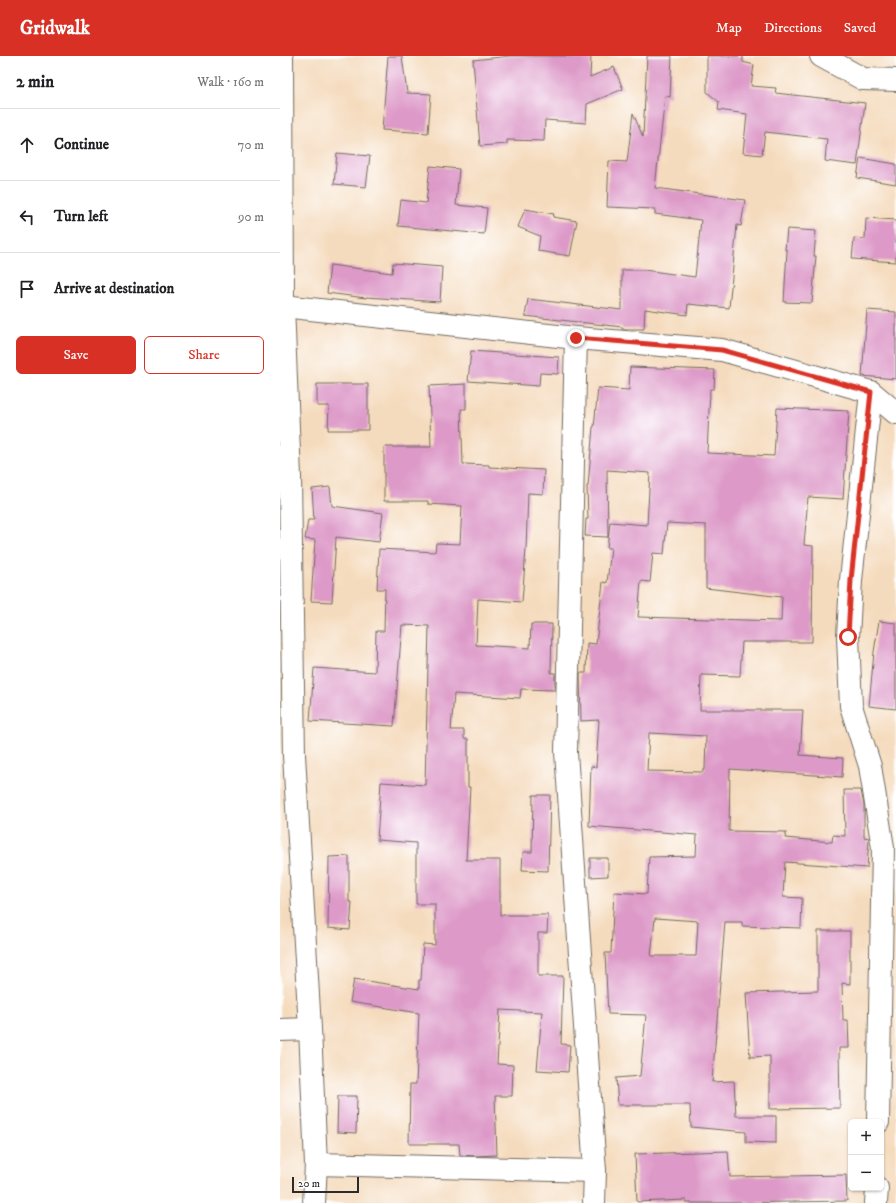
<!DOCTYPE html>
<meta charset="utf-8">
<style>
body{margin:0;font-family:"IM FELL DW Pica",serif;background:#f6f6f6;color:#202124}
.controls{position:absolute;right:12px;bottom:12px;display:grid;overflow:hidden;border-radius:6px;box-shadow:0 1px 3px #0004}
.controls button{width:36px;height:36px;display:grid;place-items:center;padding:0;border:0;border-bottom:1px solid #e0e0e0;background:#fff;color:#202124;font:20px sans-serif}
.scale{position:absolute;left:12px;bottom:10px;width:67px;box-sizing:border-box;padding-left:4px;border:2px solid #2b2b2b;border-top:0;font-size:11px;line-height:14px;white-space:nowrap;color:#2b2b2b;-webkit-text-stroke:3px #fff;paint-order:stroke}
.stop{position:absolute;width:12px;height:12px;margin:-9px;border:3px solid #d93025;border-radius:50%;background:#fff}
.stop.end{background:#d93025;border-color:#fff;box-shadow:0 1px 4px #0008}
.list{margin:0;padding:0;list-style:none}
h2{display:flex;justify-content:space-between;align-items:center;height:52px;margin:0;padding:0 16px;font-size:17px}
h2 small{font-size:13px;font-weight:400;color:#757577}
.list li{display:grid;grid-template-columns:26px 1fr auto;gap:12px;align-items:center;box-sizing:border-box;height:72px;padding:0 16px;border-top:1px solid #e0e0e0}
.list b{display:block;font-size:15px;white-space:nowrap}
.list em{font-size:13px;font-style:normal;color:#757577}
.actions{display:flex;gap:8px;padding:12px 16px}
.actions a{flex:1;padding:9px 0;border:1px solid #d93025;border-radius:6px;text-align:center;font-size:14px;color:#d93025}
.actions .main{background:#d93025;color:#fff}
.icon{flex:none;width:22px;height:22px;fill:none;stroke:currentColor;stroke-width:2;stroke-linecap:round;stroke-linejoin:round}
.map{position:relative;flex:none;width:616px;height:1147px;overflow:hidden}
header{display:flex;align-items:center;gap:24px;box-sizing:border-box;height:56px;padding:0 20px;background:#d93025;color:#fff}
header strong{font-size:19px}
nav{display:flex;gap:22px;margin-inline-start:auto;font-size:14px}
main{display:flex}
aside{flex:1;background:#fff}
.map>svg:first-child{display:block}
</style>
<header>
<strong>Gridwalk</strong>
<nav><a>Map</a><a>Directions</a><a>Saved</a></nav>
</header>
<main>
<aside>
<h2>2 min<small>Walk · 160 m</small></h2>
<ul class="list">
<li><svg class="icon" aria-label="ahead" viewBox="0 0 24 24"><path d="M12 20V5M6 11l6-6 6 6"/></svg><div><b>Continue</b></div><em>70 m</em></li>
<li><svg class="icon" aria-label="left" viewBox="0 0 24 24"><path d="M17 20v-9H6M10 6l-5 5 5 5"/></svg><div><b>Turn left</b></div><em>90 m</em></li>
<li><svg class="icon" aria-label="arrive" viewBox="0 0 24 24"><path d="M6 21V4h12l-3 4 3 4H6"/></svg><div><b>Arrive at destination</b></div></li>
</ul>
<div class="actions"><a class="main">Save</a><a>Share</a></div>
</aside>
<div class="map">
<svg width="616" height="1147" viewBox="0 0 616 1147">
<rect width="100%" height="100%" fill="#fff"/>
<filter id="ink" filterUnits="userSpaceOnUse"><feTurbulence type="fractalNoise" baseFrequency=".025" numOctaves="2"/><feDisplacementMap in="SourceGraphic" scale="8" xChannelSelector="R" yChannelSelector="G"/><feConvolveMatrix kernelMatrix="1 2 1 2 8 2 1 2 1" color-interpolation-filters="sRGB"/></filter>
<filter id="wash" filterUnits="userSpaceOnUse"><feTurbulence type="fractalNoise" baseFrequency=".012" numOctaves="4" result="noise"/><feDisplacementMap in="SourceGraphic" scale="16" xChannelSelector="R" yChannelSelector="G"/><feGaussianBlur stdDeviation="0.9" result="paint"/><feColorMatrix in="noise" values="0 0 0 0 0 0 0 0 0 0 0 0 0 0 0 0 0 1.4 0 .05"/><feComposite in="paint" operator="in"/></filter>
<g filter="url(#wash)">
<rect width="100%" height="100%" fill="#f5dbbe"/>
<g id="blocks">
<g fill="#dd99c8" fill-rule="evenodd">
<path d="M 108,0 L 122,0 L 127,37 L 151,38 L 148,77 L 102,74 Z"/>
<path d="M 230,0 L 311,0 L 310,21 L 334,11 L 343,33 L 307,48 L 306,67 L 265,64 L 264,85 L 227,84 L 227,88 L 200,90 L 193,4 Z"/>
<path d="M 367,0 L 392,0 L 390,41 L 385,40 L 375,132 L 465,144 L 461,170 L 457,169 L 449,252 L 408,248 L 407,259 L 365,253 L 364,273 L 342,273 L 342,271 L 245,260 L 248,243 L 342,254 L 342,214 L 364,214 L 415,221 L 421,164 L 375,158 L 375,153 L 327,151 L 329,105 L 347,106 L 353,57 L 363,81 Z"/>
<path d="M 427,0 L 463,0 L 463,6 L 474,9 L 471,30 L 496,32 L 495,37 L 585,47 L 577,109 L 545,105 L 547,83 L 485,76 L 482,99 L 463,97 L 467,58 L 438,54 L 439,46 L 427,36 Z"/>
<path d="M 57,97 L 90,100 L 86,131 L 54,128 Z"/>
<path d="M 580,102 L 616,108 L 616,128 L 577,122 Z"/>
<path d="M 150,110 L 179,113 L 176,149 L 207,152 L 204,178 L 118,170 L 121,144 L 146,147 Z"/>
<path d="M 245,153 L 274,158 L 273,161 L 297,165 L 290,200 L 258,195 L 260,180 L 238,171 Z"/>
<path d="M 586,162 L 616,164 L 616,206 L 572,203 L 574,182 L 585,183 Z"/>
<path d="M 507,173 L 536,175 L 534,200 L 536,200 L 532,247 L 504,246 L 507,194 L 505,194 Z"/>
<path d="M 113,207 L 162,211 L 160,246 L 86,241 L 86,242 L 47,237 L 50,209 L 112,217 Z"/>
<path d="M 587,254 L 616,256 L 616,323 L 582,320 Z"/>
<path d="M 191,295 L 279,301 L 278,318 L 260,317 L 259,330 L 188,325 Z"/>
<path d="M 350,311 L 435,314 L 434,333 L 430,333 L 427,397 L 494,400 L 497,352 L 569,355 L 563,443 L 528,441 L 524,489 L 533,490 L 532,586 L 462,586 L 460,620 L 421,619 L 420,654 L 523,654 L 520,699 L 563,702 L 562,721 L 450,713 L 449,775 L 506,776 L 505,782 L 552,786 L 553,779 L 565,780 L 564,734 L 581,734 L 584,749 L 584,781 L 589,782 L 589,783 L 587,812 L 505,806 L 503,841 L 522,842 L 521,872 L 462,870 L 462,866 L 445,866 L 432,1026 L 454,1025 L 456,1060 L 496,1060 L 496,1087 L 466,1086 L 466,1076 L 411,1071 L 410,1049 L 338,1049 L 336,1022 L 360,1020 L 366,959 L 328,958 L 325,897 L 331,897 L 334,836 L 367,838 L 369,801 L 416,800 L 417,779 L 309,770 L 311,710 L 316,711 L 319,664 L 301,665 L 300,617 L 306,617 L 307,587 L 316,588 L 323,526 L 327,527 L 331,492 L 327,492 L 330,466 L 367,469 L 370,417 L 327,414 L 328,481 L 305,480 L 306,463 L 308,463 L 307,430 L 308,430 L 313,371 L 314,371 L 318,332 L 349,334 ZM 387,467 L 426,469 L 426,532 L 502,541 L 501,565 L 358,561 L 361,525 L 370,526 L 373,497 L 384,498 ZM 369,677 L 426,680 L 425,714 L 423,714 L 423,716 L 367,715 ZM 375,862 L 418,865 L 416,900 L 371,900 Z"/>
<path d="M 37,328 L 88,328 L 88,374 L 48,374 L 49,350 L 37,350 Z"/>
<path d="M 186,328 L 186,353 L 181,353 L 183,408 L 209,409 L 209,411 L 264,414 L 263,438 L 248,437 L 246,493 L 242,546 L 198,543 L 196,589 L 250,592 L 251,568 L 272,568 L 271,617 L 275,617 L 275,634 L 241,633 L 240,642 L 174,638 L 171,674 L 184,674 L 184,683 L 188,683 L 188,731 L 190,731 L 186,804 L 220,804 L 220,859 L 268,859 L 267,877 L 258,877 L 258,920 L 283,920 L 281,988 L 290,989 L 288,1016 L 257,1014 L 262,956 L 220,954 L 217,1008 L 233,1009 L 232,1040 L 215,1040 L 217,1099 L 196,1100 L 180,1099 L 179,1088 L 129,1088 L 130,1028 L 136,1028 L 139,957 L 70,946 L 74,923 L 139,933 L 139,924 L 141,924 L 143,888 L 155,889 L 155,848 L 136,848 L 136,787 L 97,784 L 101,726 L 145,729 L 149,570 L 122,569 L 114,670 L 30,665 L 34,612 L 95,616 L 96,575 L 104,575 L 105,533 L 97,533 L 99,493 L 155,496 L 156,487 L 180,488 L 182,450 L 148,448 L 148,445 L 104,445 L 104,391 L 151,391 L 149,330 Z"/>
<path d="M 50,431 L 52,450 L 103,457 L 99,486 L 56,481 L 52,546 L 31,545 L 35,484 L 25,483 L 28,464 L 34,464 L 32,433 Z"/>
<path d="M 599,565 L 616,567 L 616,653 L 589,650 L 594,596 Z"/>
<path d="M 253,739 L 270,739 L 268,815 L 242,814 L 243,796 L 252,796 Z"/>
<path d="M 69,800 L 69,846 L 72,846 L 70,874 L 48,872 L 49,801 Z"/>
<path d="M 310,802 L 328,802 L 328,820 L 310,821 Z"/>
<path d="M 538,875 L 570,875 L 570,928 L 562,927 L 563,964 L 568,964 L 569,992 L 559,992 L 560,1052 L 490,1053 L 490,1000 L 470,1001 L 466,937 L 538,935 Z"/>
<path d="M 58,1040 L 77,1040 L 76,1077 L 57,1076 Z"/>
<path d="M 448,1095 L 450,1121 L 566,1119 L 567,1145 L 456,1147 L 406,1147 L 406,1144 L 357,1146 L 355,1098 Z"/>
</g>
</g>
</g>
<g filter="url(#ink)">
<use href="#blocks" fill-opacity="0" stroke="#72695e" stroke-width="1"/>
<g fill="none" stroke-linecap="round" stroke-linejoin="round">
<defs>
<g id="minor">
<path d="M 2,0 L 3,250 L 10,421 L 14,699 L 30,973 L 36,1108 L 34,1147"/>
<path d="M 541,0 L 583,23 L 616,24"/>
<path d="M 3,250 L 296,282 L 442,294 L 591,336 L 616,357"/>
<path d="M 296,282 L 286,696 L 315,1115 L 314,1147"/>
<path d="M 591,336 L 571,524 L 568,581 L 571,650 L 590,710 L 603,792 L 598,1066"/>
<path d="M 0,974 L 30,973"/>
<path d="M 36,1108 L 315,1115"/>
<path d="M 596,1147 L 597,1132"/>
</g>
</defs>
<use href="#minor" stroke="#72695e" stroke-width="24"/>
<use href="#minor" stroke="#fff" stroke-width="22"/>
</g>
</g>
<g fill="none" stroke-linecap="round" stroke-linejoin="round" filter="url(#ink)">
<path stroke="#d93025" stroke-width="5" d="M 296,282 L 442,294 L 591,336 L 571,524 L 568,581"/>
</g>
</svg>
<div class="controls">
<button>+</button>
<button>−</button>
</div>
<div class="scale">20 m</div>
<div class="stop" style="left:568px;top:581px"></div>
<div class="stop end" style="left:296px;top:282px"></div>
</div>
</main>
